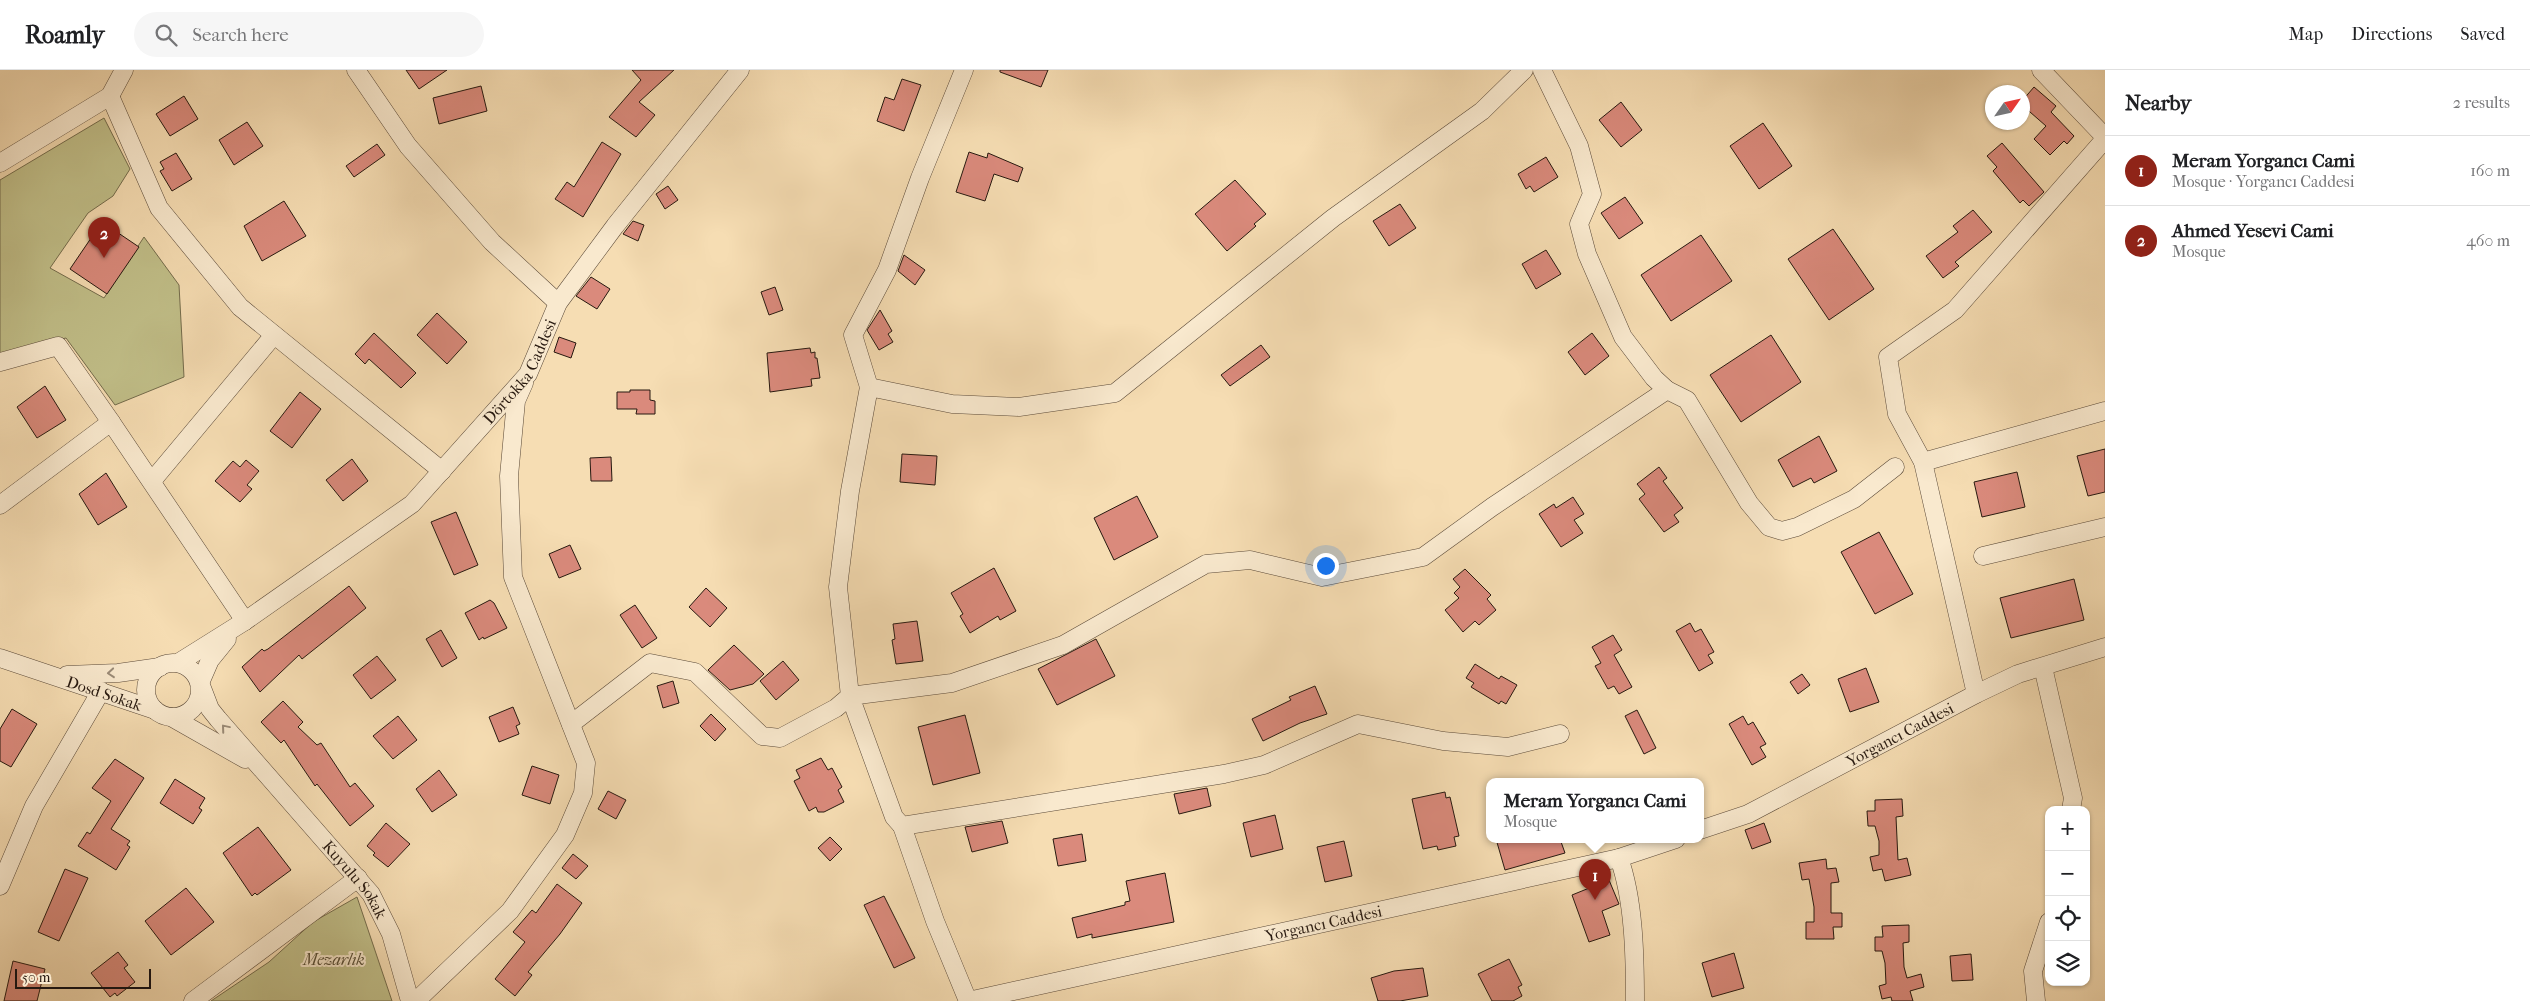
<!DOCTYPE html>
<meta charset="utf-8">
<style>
body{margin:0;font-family:"IM FELL French Canon",serif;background:#f6f6f6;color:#202124}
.controls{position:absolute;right:15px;bottom:15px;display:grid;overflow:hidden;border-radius:10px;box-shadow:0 1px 4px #0004}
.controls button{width:45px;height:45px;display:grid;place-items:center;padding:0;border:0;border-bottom:1px solid #e0e0e0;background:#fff;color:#202124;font:25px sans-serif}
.compass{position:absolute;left:1985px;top:15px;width:45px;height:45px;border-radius:50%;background:#fff;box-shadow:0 1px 4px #0004;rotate:56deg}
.scale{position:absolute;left:15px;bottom:12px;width:136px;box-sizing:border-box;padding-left:5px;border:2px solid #271910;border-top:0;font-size:14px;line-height:18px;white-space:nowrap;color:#271910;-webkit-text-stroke:4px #f9e9ce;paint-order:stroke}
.you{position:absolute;left:1325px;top:495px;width:18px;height:18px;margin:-12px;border:4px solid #fff;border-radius:50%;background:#1a73e8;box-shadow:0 0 0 8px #1a73e833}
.badge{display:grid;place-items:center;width:32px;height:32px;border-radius:50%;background:#8f2418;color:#fff;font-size:16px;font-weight:700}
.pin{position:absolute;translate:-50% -41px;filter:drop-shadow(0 1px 2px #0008)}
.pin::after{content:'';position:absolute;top:26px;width:18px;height:15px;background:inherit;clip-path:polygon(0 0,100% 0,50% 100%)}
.popup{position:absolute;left:1486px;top:708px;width:218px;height:65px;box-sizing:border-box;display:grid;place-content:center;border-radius:10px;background:#fff;filter:drop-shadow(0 1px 4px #0005);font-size:16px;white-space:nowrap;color:#757577}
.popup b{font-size:19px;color:#202124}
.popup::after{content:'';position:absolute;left:50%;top:100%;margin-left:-10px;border:10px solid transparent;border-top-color:#fff}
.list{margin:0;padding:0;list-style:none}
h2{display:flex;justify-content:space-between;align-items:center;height:65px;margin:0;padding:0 20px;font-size:21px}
h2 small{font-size:16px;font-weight:400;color:#757577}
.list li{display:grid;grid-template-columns:32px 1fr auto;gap:15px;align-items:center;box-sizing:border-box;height:70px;padding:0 20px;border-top:1px solid #e0e0e0}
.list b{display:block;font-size:19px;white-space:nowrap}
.list p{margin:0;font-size:16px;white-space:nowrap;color:#757577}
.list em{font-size:16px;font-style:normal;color:#757577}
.icon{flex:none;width:28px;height:28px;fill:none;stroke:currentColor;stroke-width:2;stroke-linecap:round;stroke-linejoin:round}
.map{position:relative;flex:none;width:2105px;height:931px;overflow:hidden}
header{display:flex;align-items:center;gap:30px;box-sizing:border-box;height:70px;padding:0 25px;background:#fff;border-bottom:1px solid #e0e0e0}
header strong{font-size:24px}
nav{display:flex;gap:28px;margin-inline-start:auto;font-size:18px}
.search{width:350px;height:45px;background:#f6f6f6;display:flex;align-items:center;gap:12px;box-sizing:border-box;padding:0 18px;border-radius:28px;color:#757577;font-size:19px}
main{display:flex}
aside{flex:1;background:#fff}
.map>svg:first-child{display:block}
</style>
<header>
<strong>Roamly</strong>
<div class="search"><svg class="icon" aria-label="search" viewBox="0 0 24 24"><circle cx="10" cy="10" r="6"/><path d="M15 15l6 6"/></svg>Search here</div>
<nav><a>Map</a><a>Directions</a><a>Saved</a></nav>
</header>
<main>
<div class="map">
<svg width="2105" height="931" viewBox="0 0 2105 931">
<rect width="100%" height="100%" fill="#f6ddb3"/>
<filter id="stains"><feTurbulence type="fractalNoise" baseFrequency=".004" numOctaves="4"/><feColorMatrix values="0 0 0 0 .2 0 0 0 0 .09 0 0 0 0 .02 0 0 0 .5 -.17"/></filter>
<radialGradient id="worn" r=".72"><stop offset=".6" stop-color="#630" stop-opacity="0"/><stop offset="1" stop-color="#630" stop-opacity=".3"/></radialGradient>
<g fill="#c1bf89" stroke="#746c4c">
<path d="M 104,48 L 130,99 L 113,126 L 88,143 L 50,198 L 104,228 L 144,167 L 179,215 L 184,307 L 115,335 L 66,268 L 0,284 L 0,110 Z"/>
<path d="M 357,827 L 392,931 L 211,931 L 269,892 L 313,852 Z"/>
</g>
<g fill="#da8a7c" stroke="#271910">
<path d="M 406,0 L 447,0 L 419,19 Z"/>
<path d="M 632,0 L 674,0 L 639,32 L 655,45 L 636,67 L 609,47 L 641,10 Z"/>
<path d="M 1000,0 L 1048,0 L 1041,17 L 1000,2 Z"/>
<path d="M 902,9 L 921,15 L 904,61 L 877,51 L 885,27 L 894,30 Z"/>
<path d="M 481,16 L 487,41 L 439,54 L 433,28 Z"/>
<path d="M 2034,17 L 2056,36 L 2051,42 L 2074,66 L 2067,74 L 2064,71 L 2050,85 L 2034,69 L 2046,56 L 2022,35 L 2022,31 Z"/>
<path d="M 184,26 L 198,49 L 170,66 L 156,44 Z"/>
<path d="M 1621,32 L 1642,60 L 1621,77 L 1599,50 Z"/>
<path d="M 247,52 L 263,76 L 234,95 L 219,70 Z"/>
<path d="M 1763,53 L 1792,96 L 1759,119 L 1730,76 Z"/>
<path d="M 602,72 L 621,84 L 583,147 L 555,129 L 567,112 L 574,117 Z"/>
<path d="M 2002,73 L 2044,122 L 2029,136 L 2023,130 L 2020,133 L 1993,101 L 1997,97 L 1987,86 Z"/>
<path d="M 377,74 L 385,85 L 354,107 L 346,96 Z"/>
<path d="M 969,82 L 987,88 L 988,83 L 1023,98 L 1018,112 L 994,104 L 985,131 L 956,122 Z"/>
<path d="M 176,83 L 192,109 L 172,121 L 160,101 L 164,99 L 160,92 Z"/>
<path d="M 1546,87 L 1558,107 L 1534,122 L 1530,116 L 1526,119 L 1518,104 Z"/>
<path d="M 1235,110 L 1266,144 L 1254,154 L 1256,156 L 1227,181 L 1195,144 Z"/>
<path d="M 668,116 L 678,130 L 665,139 L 656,124 Z"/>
<path d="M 1625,127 L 1643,153 L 1619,169 L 1601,143 Z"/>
<path d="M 284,131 L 306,166 L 262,191 L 244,156 Z"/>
<path d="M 1400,134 L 1416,158 L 1389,176 L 1373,151 Z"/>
<path d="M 1973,140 L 1992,162 L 1955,192 L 1959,196 L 1943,208 L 1926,186 L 1958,162 L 1953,156 Z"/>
<path d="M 633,151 L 644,155 L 638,171 L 623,164 Z"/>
<path d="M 102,152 L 139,177 L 107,224 L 70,199 Z"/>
<path d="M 1833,159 L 1874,219 L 1829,250 L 1788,189 Z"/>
<path d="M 1701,165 L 1732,211 L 1671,251 L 1641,205 Z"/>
<path d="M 1546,180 L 1561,204 L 1536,219 L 1522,194 Z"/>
<path d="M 904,185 L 925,200 L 915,215 L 898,201 Z"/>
<path d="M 591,207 L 610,219 L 597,239 L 576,226 Z"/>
<path d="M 775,217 L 783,240 L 769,245 L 761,222 Z"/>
<path d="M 880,240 L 892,261 L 888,264 L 893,272 L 879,280 L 867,260 Z"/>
<path d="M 437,243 L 467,272 L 447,294 L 417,265 Z"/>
<path d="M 374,263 L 416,303 L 401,318 L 369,289 L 365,294 L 355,284 Z"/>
<path d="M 1592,263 L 1609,286 L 1585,305 L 1568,282 Z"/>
<path d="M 1771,265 L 1801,312 L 1741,352 L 1710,305 Z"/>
<path d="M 559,267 L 576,273 L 571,288 L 554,282 Z"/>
<path d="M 1261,275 L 1270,287 L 1230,316 L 1221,305 Z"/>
<path d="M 810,278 L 811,283 L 815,282 L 815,288 L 817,288 L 820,308 L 811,309 L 812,316 L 770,322 L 767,283 Z"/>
<path d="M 45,316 L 66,350 L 37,368 L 17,337 Z"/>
<path d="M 630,320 L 650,320 L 650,330 L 655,331 L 655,344 L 636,344 L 637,339 L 617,339 L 617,322 L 630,322 Z"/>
<path d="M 300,322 L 321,339 L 292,378 L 270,361 Z"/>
<path d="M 1819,366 L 1837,401 L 1814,413 L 1811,408 L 1793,417 L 1778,390 Z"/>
<path d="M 2105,379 L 2105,422 L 2088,426 L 2077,386 Z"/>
<path d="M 902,384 L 937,386 L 935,415 L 900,412 Z"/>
<path d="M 611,387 L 612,411 L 591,411 L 590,388 Z"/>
<path d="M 352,389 L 368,411 L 343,431 L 326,410 Z"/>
<path d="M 246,390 L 259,401 L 247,415 L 252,419 L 240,432 L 215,411 L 233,391 L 240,397 Z"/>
<path d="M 1659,397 L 1667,408 L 1663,411 L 1683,438 L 1674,445 L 1679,452 L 1664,462 L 1639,429 L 1645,424 L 1637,414 Z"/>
<path d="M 2017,402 L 2025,437 L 1982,447 L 1974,412 Z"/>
<path d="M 106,403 L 127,437 L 98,455 L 79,424 Z"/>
<path d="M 1137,426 L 1158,467 L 1114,490 L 1094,448 Z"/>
<path d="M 1573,427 L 1584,444 L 1574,450 L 1583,463 L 1561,477 L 1539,444 L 1554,434 L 1556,438 Z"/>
<path d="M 456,442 L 478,495 L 454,505 L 431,452 Z"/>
<path d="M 1879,462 L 1913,524 L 1875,544 L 1841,482 Z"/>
<path d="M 570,475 L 581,499 L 559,508 L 549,484 Z"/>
<path d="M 994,498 L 1016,541 L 1000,550 L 998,546 L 970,563 L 960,546 L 963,544 L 951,523 Z"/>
<path d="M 1465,499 L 1491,525 L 1487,529 L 1496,540 L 1479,555 L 1475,551 L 1463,562 L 1445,540 L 1459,528 L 1454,523 L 1460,517 L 1453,509 Z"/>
<path d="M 2074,509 L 2084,550 L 2011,568 L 2000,528 Z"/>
<path d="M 349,516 L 366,538 L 302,589 L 299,585 L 260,622 L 242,597 L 262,579 L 264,581 L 268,579 Z"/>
<path d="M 706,518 L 727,538 L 710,557 L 689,537 Z"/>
<path d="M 490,530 L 494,533 L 507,558 L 484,569 L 483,567 L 479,570 L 465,543 Z"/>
<path d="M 635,535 L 657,568 L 642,578 L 620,545 Z"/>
<path d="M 917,551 L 923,591 L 896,594 L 892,570 L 895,569 L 893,554 Z"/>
<path d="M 1690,553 L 1695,562 L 1701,559 L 1714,582 L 1708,585 L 1713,593 L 1699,601 L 1676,561 Z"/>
<path d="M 441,560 L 457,588 L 442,597 L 426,569 Z"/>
<path d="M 1613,565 L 1622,580 L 1614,585 L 1632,617 L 1619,624 L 1614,616 L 1608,619 L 1595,596 L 1601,593 L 1592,577 Z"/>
<path d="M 1096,569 L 1115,606 L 1057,635 L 1038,599 Z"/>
<path d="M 734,575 L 764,604 L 753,614 L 730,620 L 708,600 Z"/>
<path d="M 377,586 L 396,610 L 371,629 L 353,605 Z"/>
<path d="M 783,591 L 799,610 L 776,630 L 760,611 Z"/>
<path d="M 1475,594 L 1499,609 L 1501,606 L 1517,615 L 1506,634 L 1501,631 L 1499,634 L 1471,617 L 1474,613 L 1466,608 Z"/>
<path d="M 1866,598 L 1879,632 L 1850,642 L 1838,609 Z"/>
<path d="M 1802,604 L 1810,615 L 1798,624 L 1790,612 Z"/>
<path d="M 673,611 L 679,633 L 663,638 L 657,616 Z"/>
<path d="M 1315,616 L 1327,644 L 1300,653 L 1263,671 L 1252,649 L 1291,630 L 1289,627 Z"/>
<path d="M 283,631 L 303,652 L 298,657 L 317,675 L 321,673 L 350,717 L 355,713 L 374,736 L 350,756 L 317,714 L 315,716 L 284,670 L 281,673 L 261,652 Z"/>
<path d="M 513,637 L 520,654 L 516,656 L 519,664 L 499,672 L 489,647 Z"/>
<path d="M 12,639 L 37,654 L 11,697 L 0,691 L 0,659 Z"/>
<path d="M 1637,640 L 1656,678 L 1644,684 L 1625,646 Z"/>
<path d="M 711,644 L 726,659 L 715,671 L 700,656 Z"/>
<path d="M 965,645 L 980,703 L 933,715 L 918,657 Z"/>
<path d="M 398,646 L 417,670 L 393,689 L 373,666 Z"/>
<path d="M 1743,646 L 1748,655 L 1753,652 L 1766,674 L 1760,677 L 1766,687 L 1752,695 L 1729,654 Z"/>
<path d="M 821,688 L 828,700 L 832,698 L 842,717 L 838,720 L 844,732 L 824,742 L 818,742 L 816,737 L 809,741 L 794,711 L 800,708 L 796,700 Z"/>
<path d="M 115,689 L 144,708 L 111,759 L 130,771 L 127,775 L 130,777 L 116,800 L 78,776 L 87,762 L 90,764 L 111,731 L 92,718 Z"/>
<path d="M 532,696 L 559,705 L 550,734 L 522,725 Z"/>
<path d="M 439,700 L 457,725 L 432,742 L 416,719 Z"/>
<path d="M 175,709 L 205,728 L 199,738 L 202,740 L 193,754 L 160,733 Z"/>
<path d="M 1207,718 L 1211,736 L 1179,744 L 1174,724 Z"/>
<path d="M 608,721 L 626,730 L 616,749 L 598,739 Z"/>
<path d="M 1445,722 L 1446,728 L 1450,727 L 1459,766 L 1454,767 L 1456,776 L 1438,780 L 1437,776 L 1423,779 L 1412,729 Z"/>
<path d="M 1902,729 L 1903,746 L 1896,747 L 1898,790 L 1907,788 L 1911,805 L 1885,811 L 1882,799 L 1873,801 L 1870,787 L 1879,785 L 1879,771 L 1875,756 L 1868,756 L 1867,741 L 1875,741 L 1875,730 Z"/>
<path d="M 1275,745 L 1283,779 L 1251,787 L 1243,753 Z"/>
<path d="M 1002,751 L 1008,773 L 972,782 L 965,757 Z"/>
<path d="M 386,753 L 410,774 L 388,797 L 373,785 L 375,783 L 367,776 Z"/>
<path d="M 1764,753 L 1771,772 L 1752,779 L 1745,760 Z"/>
<path d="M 258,757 L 291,800 L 257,825 L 255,823 L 252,826 L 223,783 Z"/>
<path d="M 1082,764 L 1086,791 L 1058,796 L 1053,769 Z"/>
<path d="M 830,767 L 842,779 L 830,791 L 818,778 Z"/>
<path d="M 1496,769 L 1560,769 L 1565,783 L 1505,800 Z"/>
<path d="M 1344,771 L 1352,806 L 1325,812 L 1317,777 Z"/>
<path d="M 573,784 L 588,796 L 576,809 L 562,798 Z"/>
<path d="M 1826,789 L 1827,799 L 1836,798 L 1839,812 L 1831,813 L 1831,843 L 1842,843 L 1842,857 L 1833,857 L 1834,869 L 1806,869 L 1806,852 L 1814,852 L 1814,837 L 1809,809 L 1802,810 L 1799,793 Z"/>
<path d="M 65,799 L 88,808 L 59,871 L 38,862 Z"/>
<path d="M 1165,803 L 1174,852 L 1092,868 L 1092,864 L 1077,868 L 1072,848 L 1125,835 L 1125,832 L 1130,831 L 1126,811 Z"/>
<path d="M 1609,810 L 1619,834 L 1602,841 L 1610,865 L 1589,872 L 1572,825 Z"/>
<path d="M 557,814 L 582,833 L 560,864 L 528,902 L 532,905 L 515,926 L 495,909 L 525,872 L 513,862 L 532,840 L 536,843 Z"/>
<path d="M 186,818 L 214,852 L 171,885 L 145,851 Z"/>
<path d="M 884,826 L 915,888 L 894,898 L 864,835 Z"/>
<path d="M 1909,855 L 1909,872 L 1903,873 L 1904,897 L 1907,908 L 1921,904 L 1924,917 L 1910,921 L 1913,931 L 1892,931 L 1891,927 L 1882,929 L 1879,916 L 1886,914 L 1885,893 L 1882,881 L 1875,881 L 1875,867 L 1883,867 L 1882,856 Z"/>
<path d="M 118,882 L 128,895 L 124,898 L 135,912 L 117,926 L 115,923 L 110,927 L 91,903 Z"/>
<path d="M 1734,883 L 1744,918 L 1712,927 L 1702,893 Z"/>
<path d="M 1971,884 L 1973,910 L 1952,911 L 1950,886 Z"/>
<path d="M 1509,889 L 1522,915 L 1518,917 L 1522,926 L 1513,931 L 1492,931 L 1478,904 Z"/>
<path d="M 13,891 L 45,899 L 37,931 L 4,931 Z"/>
<path d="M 1423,898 L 1428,926 L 1400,931 L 1378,931 L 1371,908 L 1394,901 Z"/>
</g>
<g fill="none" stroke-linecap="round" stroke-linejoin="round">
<defs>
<g id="minor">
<path d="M 356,0 L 408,76 L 492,172 L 558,233"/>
<path d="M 1542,0 L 1579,76 L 1592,124 L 1579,154 L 1587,184 L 1623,267 L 1654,308 L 1667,320"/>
<path d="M 2041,0 L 2105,67"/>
<path d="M 110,26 L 159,138 L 240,237 L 442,401"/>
<path d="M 0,93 L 110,26 L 124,0"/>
<path d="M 0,292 L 58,276 L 111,352"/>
<path d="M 869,317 L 853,265 L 887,200 L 920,108 L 964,0"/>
<path d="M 1923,392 L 2105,341"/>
<path d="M 152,411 L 274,265"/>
<path d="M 0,435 L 111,352 L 245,551"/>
<path d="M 1983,486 L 2105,457"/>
<path id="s1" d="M 0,588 L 155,640"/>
<circle cx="173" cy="620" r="27"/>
<path id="s2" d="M 178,593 L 245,551 L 412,434 L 528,304 L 558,233 L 615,156 L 740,0"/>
<path d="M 2043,597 L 2073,728 L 2071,740"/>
<path d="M 67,605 L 118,603 L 160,597"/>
<path id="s3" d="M 200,613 L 210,639 L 218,649 L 371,824 L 391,864 L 410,931"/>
<path d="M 200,613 L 210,590 L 227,569"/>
<path d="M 1976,624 L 1923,392 L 1897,344 L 1888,287 L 1955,240 L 2105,69"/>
<path d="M 171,647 L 245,689"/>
<path d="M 571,654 L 650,593 L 695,602 L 762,666 L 780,668 L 836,638 L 850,626 L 838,517 L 850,421 L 869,317 L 952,334 L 1019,337 L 1115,323 L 1333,148 L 1482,41 L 1524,0"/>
<path d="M 1560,664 L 1508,677 L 1443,671 L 1358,654 L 1264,695 L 1224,704 L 902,756 L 894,747 L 850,626 L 952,613 L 1063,575 L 1206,494 L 1250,490 L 1322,507 L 1423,487 L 1492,437 L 1667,320 L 1687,330 L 1749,433 L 1769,457 L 1782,461 L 1797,457 L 1854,429 L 1895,397"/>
<path d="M 902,756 L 935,851 L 968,931"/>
<path id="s4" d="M 1700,760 L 1748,744 L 1976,624 L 2018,604 L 2105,577"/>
<path d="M 1619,788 C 1634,830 1635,886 1635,931"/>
<path d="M 0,816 L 34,736 L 101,621"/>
<path d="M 193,931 L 358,808"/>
<path d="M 416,931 L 510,841 L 565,765 L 583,723 L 586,693 L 513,507 L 509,406 L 516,331 L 524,313"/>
<path id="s5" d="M 968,931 L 1619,788 L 1676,769"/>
<path d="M 2036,931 L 2033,901 L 2049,852"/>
</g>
</defs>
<use href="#minor" stroke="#5b4a39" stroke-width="19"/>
<use href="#minor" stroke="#f9e9ce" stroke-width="18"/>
</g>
<defs><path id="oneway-chevron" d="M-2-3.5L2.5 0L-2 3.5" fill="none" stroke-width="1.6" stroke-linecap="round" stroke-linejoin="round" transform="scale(1.25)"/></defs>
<g stroke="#9a8b78">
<use href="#oneway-chevron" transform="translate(111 603) rotate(175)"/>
<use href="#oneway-chevron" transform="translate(225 658) rotate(-130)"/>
</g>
<g text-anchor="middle" stroke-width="4" stroke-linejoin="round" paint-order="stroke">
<g font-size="16" fill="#271910" stroke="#f9e9ce">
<text dy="6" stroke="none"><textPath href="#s2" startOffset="455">Dörtokka Caddesi</textPath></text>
<text dy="6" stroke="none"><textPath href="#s1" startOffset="110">Dosd Sokak</textPath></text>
<text dy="6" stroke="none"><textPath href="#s4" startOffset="222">Yorgancı Caddesi</textPath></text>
<text dy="6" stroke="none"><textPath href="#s3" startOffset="252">Kuyulu Sokak</textPath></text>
<text dy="6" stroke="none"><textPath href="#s5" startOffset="364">Yorgancı Caddesi</textPath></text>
</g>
<g font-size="16" font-style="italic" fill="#554b34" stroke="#f9e9ce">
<text x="334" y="895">Mezarlık</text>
</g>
</g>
<rect width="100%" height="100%" filter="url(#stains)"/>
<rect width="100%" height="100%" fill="url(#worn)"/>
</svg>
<div class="controls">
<button>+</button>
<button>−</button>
<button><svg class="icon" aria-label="locate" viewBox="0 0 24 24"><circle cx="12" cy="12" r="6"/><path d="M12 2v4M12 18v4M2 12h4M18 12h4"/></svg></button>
<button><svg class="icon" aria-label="layers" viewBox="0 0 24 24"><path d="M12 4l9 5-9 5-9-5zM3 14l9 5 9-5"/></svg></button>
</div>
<svg class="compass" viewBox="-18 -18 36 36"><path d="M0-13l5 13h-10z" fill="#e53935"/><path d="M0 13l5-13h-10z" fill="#757577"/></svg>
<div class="scale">50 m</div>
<div class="you"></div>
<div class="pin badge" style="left:1595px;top:830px">1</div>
<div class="popup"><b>Meram Yorgancı Cami</b>Mosque</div>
<div class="pin badge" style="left:104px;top:188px">2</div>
</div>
<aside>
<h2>Nearby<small>2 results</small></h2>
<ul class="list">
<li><span class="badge">1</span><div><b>Meram Yorgancı Cami</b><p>Mosque · Yorgancı Caddesi</p></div><em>160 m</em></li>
<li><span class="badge">2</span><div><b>Ahmed Yesevi Cami</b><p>Mosque</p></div><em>460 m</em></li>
</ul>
</aside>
</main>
